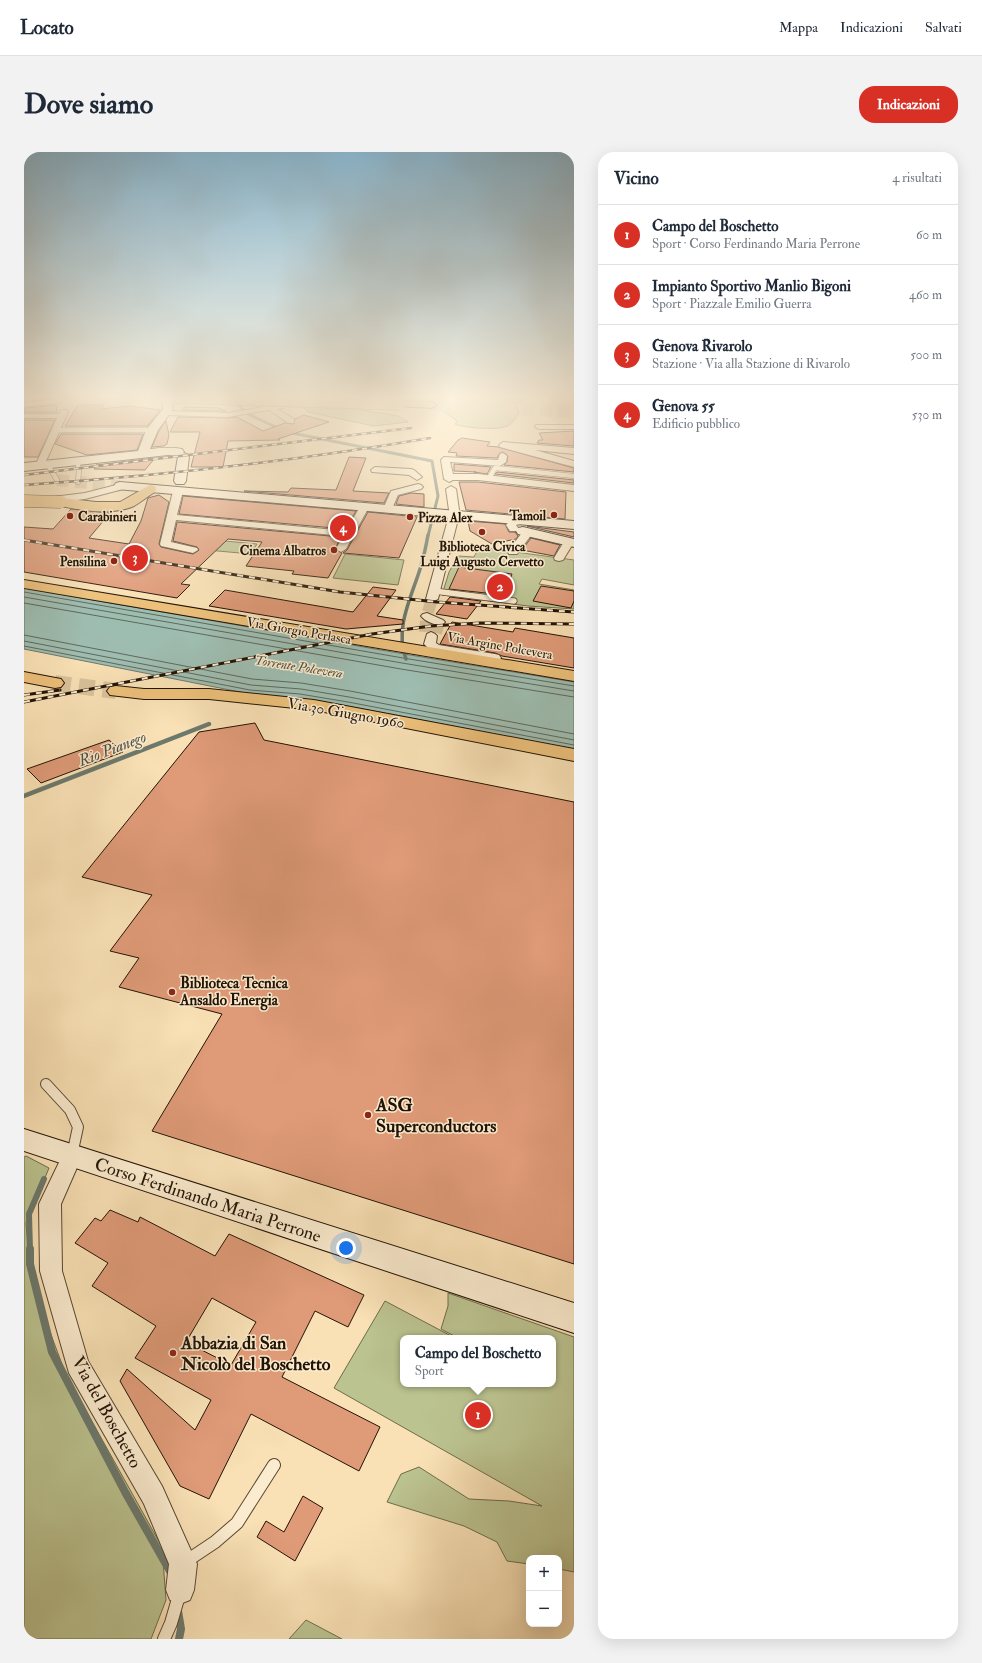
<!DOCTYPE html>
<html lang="it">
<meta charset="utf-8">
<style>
body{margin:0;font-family:"IM FELL Double Pica",serif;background:#f2f2f3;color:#1f2937}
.controls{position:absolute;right:12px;bottom:12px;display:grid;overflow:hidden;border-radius:8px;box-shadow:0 4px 16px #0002}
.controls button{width:36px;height:36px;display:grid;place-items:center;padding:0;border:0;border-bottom:1px solid #e0e1e3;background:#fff;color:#1f2937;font:20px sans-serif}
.you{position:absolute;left:322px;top:1096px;width:14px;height:14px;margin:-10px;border:3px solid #fff;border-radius:50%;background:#1a73e8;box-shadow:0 0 0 6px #1a73e833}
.badge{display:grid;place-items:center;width:26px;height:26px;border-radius:50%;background:#d93025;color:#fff;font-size:13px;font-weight:700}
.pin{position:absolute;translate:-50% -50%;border:2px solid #fff;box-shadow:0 1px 4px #0006}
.popup{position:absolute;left:376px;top:1183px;width:156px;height:52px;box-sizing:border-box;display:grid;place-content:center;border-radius:8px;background:#fff;filter:drop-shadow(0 1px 3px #0005);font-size:13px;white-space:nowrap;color:#747a83}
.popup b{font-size:15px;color:#1f2937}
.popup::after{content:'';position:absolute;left:50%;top:100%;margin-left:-8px;border:8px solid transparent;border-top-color:#fff}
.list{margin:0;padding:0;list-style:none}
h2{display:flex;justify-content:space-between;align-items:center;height:52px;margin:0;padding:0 16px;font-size:17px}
h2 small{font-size:13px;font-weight:400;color:#747a83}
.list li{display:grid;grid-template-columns:26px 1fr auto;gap:12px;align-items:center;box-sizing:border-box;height:60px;padding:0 16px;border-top:1px solid #e0e1e3}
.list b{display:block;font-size:15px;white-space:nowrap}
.list p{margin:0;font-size:13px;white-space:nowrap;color:#747a83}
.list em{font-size:13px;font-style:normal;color:#747a83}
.map{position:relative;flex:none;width:550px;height:1487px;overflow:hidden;border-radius:16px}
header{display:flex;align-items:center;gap:24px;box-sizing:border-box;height:56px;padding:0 20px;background:#fff;border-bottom:1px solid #e0e1e3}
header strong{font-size:19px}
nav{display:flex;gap:22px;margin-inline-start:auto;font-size:14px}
.intro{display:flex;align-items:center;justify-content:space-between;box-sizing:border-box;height:96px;padding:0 24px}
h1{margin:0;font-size:28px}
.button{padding:10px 18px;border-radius:16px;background:#d93025;color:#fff;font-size:14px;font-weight:700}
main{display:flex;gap:24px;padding:0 24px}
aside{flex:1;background:#fff;border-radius:16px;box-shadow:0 4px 16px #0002}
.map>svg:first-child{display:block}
</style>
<header>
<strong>Locato</strong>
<nav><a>Mappa</a><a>Indicazioni</a><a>Salvati</a></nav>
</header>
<div class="intro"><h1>Dove siamo</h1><a class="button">Indicazioni</a></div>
<main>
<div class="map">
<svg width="550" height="1487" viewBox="0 0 550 1487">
<rect width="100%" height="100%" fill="#f9e1b5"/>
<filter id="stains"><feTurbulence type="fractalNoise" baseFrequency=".005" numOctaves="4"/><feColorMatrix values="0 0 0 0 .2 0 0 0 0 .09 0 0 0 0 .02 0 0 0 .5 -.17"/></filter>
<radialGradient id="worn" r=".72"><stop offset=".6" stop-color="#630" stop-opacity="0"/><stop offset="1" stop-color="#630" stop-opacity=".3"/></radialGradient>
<g fill="#bbc390" stroke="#6e6b4b">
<path d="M 277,245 L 500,245 L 503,248 L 491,252 L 495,261 C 492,265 489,271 485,273 C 478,279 439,276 431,272 L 433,270 L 432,268 L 414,256 L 411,251 L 376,249 L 313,254 L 375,264 L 384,270 L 350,274 L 284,260 L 276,252 Z"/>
<path d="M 190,388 L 233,392 L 227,402 L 183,398 Z"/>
<path d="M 455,395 L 550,408 L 550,433 L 518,427 L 515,432 L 550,438 L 550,457 L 504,454 L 418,443 L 425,420 L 434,404 L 450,405 Z"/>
<path d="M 321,402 L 380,408 L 374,433 L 309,426 Z"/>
<path d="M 2,1004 L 25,1016 L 2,1071 L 7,1129 L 42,1223 L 138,1395 L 142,1448 L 127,1487 L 0,1487 L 0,1005 Z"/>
<path d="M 424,1141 L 550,1185 L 550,1420 L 535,1417 L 535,1406 L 505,1406 L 505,1412 L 483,1409 L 473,1390 L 440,1374 L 363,1350 L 377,1322 L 395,1315 L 445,1347 L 485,1349 L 518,1354 L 310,1236 L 361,1149 L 431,1186 L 379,1186 L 379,1232 L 529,1232 L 529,1186 L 434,1186 L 417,1177 L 424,1154 Z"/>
<path d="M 282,1468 L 318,1487 L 265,1487 Z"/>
</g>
<path fill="#9ebdb1" stroke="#6c796d" d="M 0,436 L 380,502 L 550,530 L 550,597 L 323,554 L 275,546 L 226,542 L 0,497 Z"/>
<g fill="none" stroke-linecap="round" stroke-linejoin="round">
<g stroke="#60685c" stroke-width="1">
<path d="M 0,440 L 379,506 L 550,534"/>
<path d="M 0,445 L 378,511 L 550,539"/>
<path d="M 0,451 L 377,517 L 550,545"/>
<path d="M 0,483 L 228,527 L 277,531 L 326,539 L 550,582"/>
<path d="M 0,489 L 227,533 L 277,537 L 325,545 L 550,588"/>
<path d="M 0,494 L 226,538 L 276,542 L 324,550 L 550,593"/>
</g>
<g stroke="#6c796d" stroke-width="3">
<path d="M 209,248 L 224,262 L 256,277"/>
<path d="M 263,280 L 408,309 L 414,344 L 404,384"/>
</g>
<path stroke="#6c796d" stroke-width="3.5" d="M 382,507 C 370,476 388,444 397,414 C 400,404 402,394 404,383"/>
<path stroke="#6c796d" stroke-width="4.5" d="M 0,644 L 185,572"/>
<path stroke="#6c796d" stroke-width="6" d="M 6,1098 L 5,1062 L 20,1027"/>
<g stroke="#6c796d" stroke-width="8">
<path d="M 6,1097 L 6,1112 L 28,1200 L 101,1340 L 147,1421"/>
<path d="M 154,1459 L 157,1477 L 155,1487"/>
</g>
</g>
<g fill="#df9a78" stroke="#221306" fill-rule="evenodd">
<path d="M 32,253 L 33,260 L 0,260 L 0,256 Z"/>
<path d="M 54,253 L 80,253 L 77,257 L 106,254 L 136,258 L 123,274 L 41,274 Z"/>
<path d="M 160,255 L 195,256 L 202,259 L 158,258 Z"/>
<path d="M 280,263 L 305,270 L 254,287 L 256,288 L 204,289 L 199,315 L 167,315 L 176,280 L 146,280 L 154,265 L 204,266 L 213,265 L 239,279 L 261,271 L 270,272 L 271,267 Z"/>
<path d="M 0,268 L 31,268 L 14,305 L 0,305 Z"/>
<path d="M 142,269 L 145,283 L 143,292 L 140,294 L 128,295 L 135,279 Z"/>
<path d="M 550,279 L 550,294 L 513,291 L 515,288 L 519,288 L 515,281 Z"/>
<path d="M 37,282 L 119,282 L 113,298 L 63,303 L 31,292 Z"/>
<path d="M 438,286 L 466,290 L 463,294 L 474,295 L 550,316 L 550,320 L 480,313 L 483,310 L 484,304 L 479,300 L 475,302 L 473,306 L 432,304 L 433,301 L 424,300 L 434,288 Z"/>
<path d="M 325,305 L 342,306 L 329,339 L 365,341 L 360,351 L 220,339 L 264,340 L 267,336 L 312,338 Z"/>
<path d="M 131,306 L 121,318 L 70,317 L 72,313 Z"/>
<path d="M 430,312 L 467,315 L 463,322 L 450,320 L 452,320 L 430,319 Z"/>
<path d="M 473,320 L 550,328 L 550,331 L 471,322 Z"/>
<path d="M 435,330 L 454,330 L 542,340 L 541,367 L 442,358 Z"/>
<path d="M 387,341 L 400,342 L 400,355 L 372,352 L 375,344 Z"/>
<path d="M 135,343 L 145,350 L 135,392 L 137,395 L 169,402 L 175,398 L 173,395 L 149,389 L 153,370 L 317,385 L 311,397 L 318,401 L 304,426 L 268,422 L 270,419 L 222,414 L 238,390 L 204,387 L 157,432 L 166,433 L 153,446 L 0,420 L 0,375 L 29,377 L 47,357 L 86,361 L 65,386 L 105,392 L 117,369 L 124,346 Z"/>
<path d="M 159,344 L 332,359 L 321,377 L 155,362 Z"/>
<path d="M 344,360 L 393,365 L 375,406 L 319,401 L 323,398 Z"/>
<path d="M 444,369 L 481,372 L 485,380 L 491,380 L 494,384 L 492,387 L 468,392 L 446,379 Z"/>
<path d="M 503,374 L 550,380 L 550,385 Z"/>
<path d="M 507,386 L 536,393 L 530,404 L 498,398 Z"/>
<path d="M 435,415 L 488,422 L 480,443 L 425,437 Z"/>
<path d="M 517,434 L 550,439 L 550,449 L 547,456 L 509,449 Z"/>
<path d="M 349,435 L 372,438 L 353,464 L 379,468 L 379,472 L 322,477 L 185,454 L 201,438 L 329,460 Z"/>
<path d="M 426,445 L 457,449 L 443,467 L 412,462 Z"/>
<path d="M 428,470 L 489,480 L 491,476 L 550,486 L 550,516 L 478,504 L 471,501 L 416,492 Z"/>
<path d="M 231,571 L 240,588 L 550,650 L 550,1112 L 128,979 L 198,862 L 95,835 L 115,806 L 86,799 L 128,743 L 58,725 L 175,580 Z"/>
<path d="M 85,588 L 99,600 L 17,631 L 3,617 Z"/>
<path d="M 86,1058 L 114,1070 L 116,1065 L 191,1104 L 205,1082 L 340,1143 L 324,1175 L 291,1159 L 258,1225 L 356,1275 L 335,1319 L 227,1262 L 185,1347 L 156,1334 L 96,1229 L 103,1217 L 171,1278 L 187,1248 L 111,1206 L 132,1174 L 68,1134 L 84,1111 L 51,1091 L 71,1066 L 77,1069 ZM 188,1146 L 232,1170 L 207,1213 L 162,1190 Z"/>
<path d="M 279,1344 L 299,1356 L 271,1409 L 233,1385 L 242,1369 L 260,1380 Z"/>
</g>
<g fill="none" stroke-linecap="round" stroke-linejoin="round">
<g stroke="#d9c29b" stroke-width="12" stroke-dasharray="12 5.5" stroke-linecap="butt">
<path d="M 404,460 L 408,447"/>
<path d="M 401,480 L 402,469"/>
<path d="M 412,481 L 415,470"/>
</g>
<path stroke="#d9c29b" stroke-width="12" stroke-dasharray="12 6" stroke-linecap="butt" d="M 33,328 L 96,334"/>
<path stroke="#d9c29b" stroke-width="16" stroke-dasharray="16 8" stroke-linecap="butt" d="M 31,531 L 92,539"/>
<path stroke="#d9c29b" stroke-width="12" stroke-dasharray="12 6" stroke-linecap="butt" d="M 408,253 L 550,260"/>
<defs>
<g id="lane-far3">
<path d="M 31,278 L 128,278"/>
<path d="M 53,309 L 55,317 L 54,330"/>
<path d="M 24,313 L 33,328"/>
<path d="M 465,326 L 471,316 L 550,324"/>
</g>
<path id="lane-far2" d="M 410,439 L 490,449"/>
<path id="lane-far1" d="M 22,932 L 46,958 L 54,975 L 48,1003"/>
<g id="lane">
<path d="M 161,1410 L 191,1390 L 213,1371 L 250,1313"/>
<path d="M 140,1487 L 147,1471 L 156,1440"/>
</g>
<g id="street">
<path d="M 36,245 L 45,245 L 36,251 L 0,255 L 0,251 L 34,247 Z"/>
<path d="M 255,245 L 263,245 L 264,252 L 260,256 L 253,257 L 270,267 L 270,271 L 264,271 L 245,258 L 204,265 L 142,263 L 138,261 L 142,259 L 204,261 L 239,255 L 240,252 C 246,251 250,254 256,251 Z"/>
<path d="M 37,258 L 43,258 L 44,260 L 22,309 L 28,313 L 24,316 L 13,310 L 33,266 L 0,266 L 0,262 L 35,262 Z"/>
<path d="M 512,273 L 550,273 L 550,277 L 515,277 L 511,275 Z"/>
<path d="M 479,290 L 550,296 L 550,302 L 511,298 L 550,309 L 550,315 L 476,295 L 475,293 Z"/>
<path d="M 479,301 L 483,304 L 482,310 L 476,314 L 426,310 L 429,322 L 454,322 L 550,333 L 550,339 L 454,328 L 429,328 L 425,330 L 420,327 L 417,308 L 420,305 L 474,308 L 476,302 Z"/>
<path d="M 351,315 L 387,317 L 390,318 L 398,325 L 393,328 L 385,323 L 348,320 L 347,318 Z"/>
<path d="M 100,331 L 105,334 L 103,336 L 61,347 L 21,352 L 16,349 L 21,346 L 61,341 Z"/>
<path d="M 394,332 L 397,333 L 399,335 L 397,337 L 374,343 L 367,359 L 361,359 L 359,357 L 367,339 Z"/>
<path d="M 427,334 L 432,337 L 435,358 L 433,371 L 414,447 L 408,450 L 402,447 L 423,371 L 425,358 L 422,337 Z"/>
<path d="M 154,336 L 159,339 L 153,363 L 322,379 L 337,353 L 343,353 L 345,355 L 322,397 L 317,400 L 312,397 L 319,384 L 152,368 L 147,390 L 173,396 L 174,398 L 169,401 L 137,394 L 136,392 L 149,339 Z"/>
<path d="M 502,365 L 507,368 L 505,370 L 492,373 L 495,377 L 494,379 L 486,379 L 482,373 L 486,369 Z"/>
<path d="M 504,377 L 508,378 L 509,380 L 508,382 L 493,402 L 485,402 L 484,400 L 485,398 L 500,378 Z"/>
<path d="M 545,387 L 550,390 L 539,408 L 535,409 L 531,408 L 530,406 L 541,388 Z"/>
<path d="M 403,461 L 419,468 L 421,470 L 419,472 C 412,474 402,470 397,464 L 399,462 Z"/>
<path d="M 407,480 L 411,482 L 413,484 L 412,491 L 415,493 L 471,502 L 475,503 L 477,506 L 475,509 L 471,510 L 407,499 L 400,492 L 403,482 Z"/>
<path d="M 48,996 L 55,998 L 58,1004 L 37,1052 L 38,1119 L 64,1209 L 138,1334 L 173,1412 L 170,1438 L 166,1448 L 156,1452 L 146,1448 L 142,1438 L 145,1412 L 120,1352 L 45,1221 L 16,1119 L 15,1052 L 41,998 Z"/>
</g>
<g id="secondary">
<path d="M 138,245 L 148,245 L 149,257 L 134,278 L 126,297 C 137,296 147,295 158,297 L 160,300 L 159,301 L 163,302 L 165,305 L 162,329 L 160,332 L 152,332 L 150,329 L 154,304 L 144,303 L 0,319 L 0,311 L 114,299 L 122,278 L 139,257 Z"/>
<path d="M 96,330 L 550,369 L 550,377 L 92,337 L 90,334 L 92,331 Z"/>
<path d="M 499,375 L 550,387 L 550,395 L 494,382 L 492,379 L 494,376 Z"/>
<path d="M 0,977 L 550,1151 L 550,1181 L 0,999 Z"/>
</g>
<g id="primary">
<path d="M 126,333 L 131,334 L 132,337 L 131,340 C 124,344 117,350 110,354 C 88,364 55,358 32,353 L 30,350 L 32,347 L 37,346 L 72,350 L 96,350 Z"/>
<path d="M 0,428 L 550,519 L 550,529 L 0,436 Z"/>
<path d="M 0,520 L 37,527 L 40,531 L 37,535 L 31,536 L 0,530 Z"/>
<path d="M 92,534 L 120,537 L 185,537 L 290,548 L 550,597 L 550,609 L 290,558 L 185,547 L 120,547 L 86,543 L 83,539 L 86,535 Z"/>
</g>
<g id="highway">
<path d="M 0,245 L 22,245 L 17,248 L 0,250 Z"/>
<path d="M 375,249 L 408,250 L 413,253 L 408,256 L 371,254 L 370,252 Z"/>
</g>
</defs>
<use href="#lane-far3" stroke="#584632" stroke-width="5.5"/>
<use href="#lane-far2" stroke="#584632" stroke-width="7"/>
<use href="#lane-far1" stroke="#584632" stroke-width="12"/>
<use href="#lane" stroke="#584632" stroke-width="14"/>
<use href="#street" stroke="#584632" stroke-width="2"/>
<use href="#secondary" stroke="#221306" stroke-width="2"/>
<use href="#primary" stroke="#221306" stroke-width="2"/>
<use href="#highway" stroke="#221306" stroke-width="2"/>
<use href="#lane-far3" stroke="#fbeccf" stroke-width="4.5"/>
<use href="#lane-far2" stroke="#fbeccf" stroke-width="5.5"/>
<use href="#lane-far1" stroke="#fbeccf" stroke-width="10"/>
<use href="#lane" stroke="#fbeccf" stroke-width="12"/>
<use href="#street" fill="#fbeccf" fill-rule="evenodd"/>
<use href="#secondary" fill="#fbeccf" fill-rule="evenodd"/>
<use href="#primary" fill="#ecc07a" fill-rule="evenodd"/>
<use href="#highway" fill="#ecc07a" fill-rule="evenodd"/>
<defs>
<g id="rail-far1">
<path d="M 0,323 L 387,276"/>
<path d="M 0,333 C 136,324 271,309 406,286"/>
</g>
<g id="rail">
<path d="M 0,388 L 316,440 L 413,450 L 550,460"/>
<path d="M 0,543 L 36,538"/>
<path d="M 0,550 L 348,482 L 407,474 L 456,471 L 550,472"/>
</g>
</defs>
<use href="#rail-far1" stroke="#221306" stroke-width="2.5"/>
<use href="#rail" stroke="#221306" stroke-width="3"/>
<use href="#rail-far1" stroke="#fbeccf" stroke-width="1.5" stroke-dasharray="5" stroke-linecap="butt"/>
<use href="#rail" stroke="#fbeccf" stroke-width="2" stroke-dasharray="6" stroke-linecap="butt"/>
<defs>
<path id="primary-bridge" d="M 0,349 L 37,350"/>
<path id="highway-bridge" d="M 151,245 L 375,252"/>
</defs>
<use href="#primary-bridge" stroke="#221306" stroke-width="13" stroke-linecap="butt"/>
<use href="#highway-bridge" stroke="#221306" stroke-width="13" stroke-linecap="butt"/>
<use href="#primary-bridge" stroke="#ecc07a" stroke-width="12"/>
<use href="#highway-bridge" stroke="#ecc07a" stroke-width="12"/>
</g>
<linearGradient id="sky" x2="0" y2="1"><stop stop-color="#8ab8d2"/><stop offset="0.54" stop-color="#fcf2de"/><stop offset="1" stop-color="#fcf2de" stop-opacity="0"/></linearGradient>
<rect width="550" height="454" fill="url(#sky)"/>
<g fill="#8f2418" stroke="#fbeccf" stroke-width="1.5">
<circle cx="530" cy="363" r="4"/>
<circle cx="46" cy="364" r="4"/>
<circle cx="386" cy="365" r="4"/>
<circle cx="458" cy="380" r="4"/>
<circle cx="310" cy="398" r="4"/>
<circle cx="90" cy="409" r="4"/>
<circle cx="148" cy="840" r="4"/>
<circle cx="344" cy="963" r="4"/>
<circle cx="149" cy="1201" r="4"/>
</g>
<g text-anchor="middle" stroke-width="3" stroke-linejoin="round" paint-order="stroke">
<g font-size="13" font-weight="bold" fill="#221306" stroke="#fbeccf" text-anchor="end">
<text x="522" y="368">Tamoil</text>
<text x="54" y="369" text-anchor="start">Carabinieri</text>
<text x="394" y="370" text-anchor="start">Pizza Alex</text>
<text x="458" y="399" text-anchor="middle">Biblioteca Civica<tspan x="458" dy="15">Luigi Augusto Cervetto</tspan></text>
<text x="302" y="403">Cinema Albatros</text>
<text x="82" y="414">Pensilina</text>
</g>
<g font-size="13" fill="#221306" stroke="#fbeccf">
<text transform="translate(275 478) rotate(10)" y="5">Via Giorgio Perlasca</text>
<text transform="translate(476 493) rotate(10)" y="5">Via Argine Polcevera</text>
</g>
<g font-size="13" font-style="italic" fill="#4d4e42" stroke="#fbeccf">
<text transform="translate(275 514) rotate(9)" y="5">Torrente Polcevera</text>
</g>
<g font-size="15" fill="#221306" stroke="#fbeccf">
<text transform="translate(322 561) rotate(10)" y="5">Via 30 Giugno 1960</text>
</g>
<g font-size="15" font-weight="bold" fill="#221306" stroke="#fbeccf" text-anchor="start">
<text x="156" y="836">Biblioteca Tecnica<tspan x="156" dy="17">Ansaldo Energia</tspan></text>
</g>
<g font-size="16" font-style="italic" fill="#4d4e42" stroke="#fbeccf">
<text transform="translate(88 596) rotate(-21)" y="6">Rio Pianego</text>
</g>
<g font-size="18" font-weight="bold" fill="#221306" stroke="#fbeccf" text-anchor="start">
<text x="352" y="959">ASG<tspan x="352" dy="21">Superconductors</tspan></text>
<text x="157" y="1197">Abbazia di San<tspan x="157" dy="21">Nicolò del Boschetto</tspan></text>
</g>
<g font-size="18" fill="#221306" stroke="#fbeccf">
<text transform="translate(184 1048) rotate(18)" y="6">Corso Ferdinando Maria Perrone</text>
<text transform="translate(83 1260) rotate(61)" y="6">Via del Boschetto</text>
</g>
</g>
<rect width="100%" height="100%" filter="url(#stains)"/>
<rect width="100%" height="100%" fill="url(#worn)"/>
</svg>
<div class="controls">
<button>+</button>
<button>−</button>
</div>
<div class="you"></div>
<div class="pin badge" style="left:454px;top:1263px">1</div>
<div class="popup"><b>Campo del Boschetto</b>Sport</div>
<div class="pin badge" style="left:476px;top:435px">2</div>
<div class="pin badge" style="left:111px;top:406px">3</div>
<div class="pin badge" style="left:319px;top:376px">4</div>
</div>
<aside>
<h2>Vicino<small>4 risultati</small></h2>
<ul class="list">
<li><span class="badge">1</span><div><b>Campo del Boschetto</b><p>Sport · Corso Ferdinando Maria Perrone</p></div><em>60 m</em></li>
<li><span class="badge">2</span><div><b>Impianto Sportivo Manlio Bigoni</b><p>Sport · Piazzale Emilio Guerra</p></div><em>460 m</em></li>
<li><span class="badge">3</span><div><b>Genova Rivarolo</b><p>Stazione · Via alla Stazione di Rivarolo</p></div><em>500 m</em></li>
<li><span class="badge">4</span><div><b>Genova 55</b><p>Edificio pubblico</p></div><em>530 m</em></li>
</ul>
</aside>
</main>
